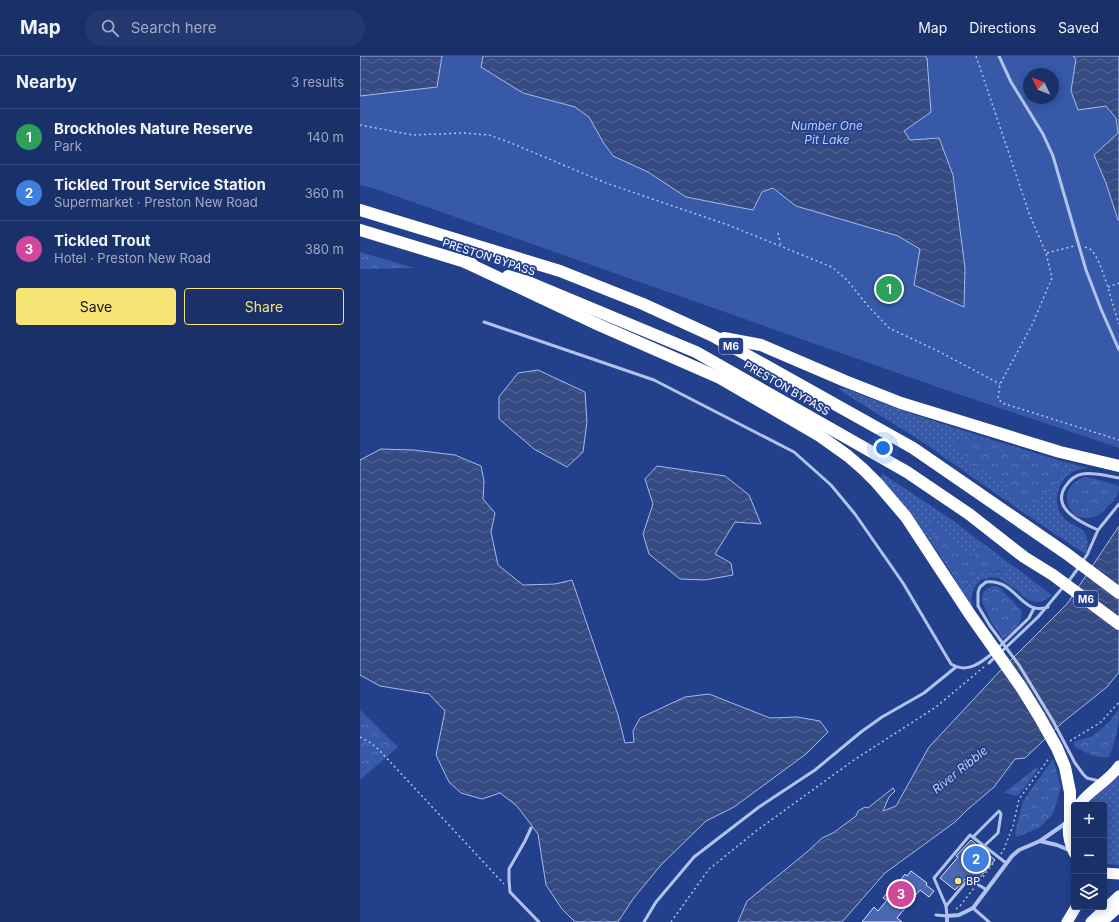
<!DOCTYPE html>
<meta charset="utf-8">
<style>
body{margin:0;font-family:Inter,sans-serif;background:#23386f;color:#f1f3f6}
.controls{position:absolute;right:12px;bottom:12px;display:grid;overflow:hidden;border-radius:4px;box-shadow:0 2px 10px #0003}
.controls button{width:36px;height:36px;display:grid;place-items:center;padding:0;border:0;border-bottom:1px solid #384b7d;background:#1a3069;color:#f1f3f6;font:20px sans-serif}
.compass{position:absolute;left:663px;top:12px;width:36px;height:36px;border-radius:50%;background:#1a3069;box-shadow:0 2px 10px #0003;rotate:313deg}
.you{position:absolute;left:523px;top:392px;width:14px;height:14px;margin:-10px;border:3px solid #fff;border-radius:50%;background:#1a73e8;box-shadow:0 0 0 6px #1a73e833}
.badge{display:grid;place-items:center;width:26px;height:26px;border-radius:50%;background:#f6e574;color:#fff;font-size:13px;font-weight:700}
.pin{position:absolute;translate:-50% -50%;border:2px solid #fff;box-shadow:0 1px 4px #0006}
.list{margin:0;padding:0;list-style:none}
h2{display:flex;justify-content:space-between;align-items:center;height:52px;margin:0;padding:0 16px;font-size:17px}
h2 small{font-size:13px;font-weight:400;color:#9fa9c0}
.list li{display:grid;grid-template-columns:26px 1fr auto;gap:12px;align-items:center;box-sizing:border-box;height:56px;padding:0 16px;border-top:1px solid #384b7d}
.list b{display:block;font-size:15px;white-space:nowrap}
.list p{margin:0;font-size:13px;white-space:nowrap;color:#9fa9c0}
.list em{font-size:13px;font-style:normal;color:#9fa9c0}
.actions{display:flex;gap:8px;padding:12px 16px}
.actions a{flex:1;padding:9px 0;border:1px solid #f6e574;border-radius:4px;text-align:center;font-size:14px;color:#f6e574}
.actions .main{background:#f6e574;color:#111}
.icon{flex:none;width:22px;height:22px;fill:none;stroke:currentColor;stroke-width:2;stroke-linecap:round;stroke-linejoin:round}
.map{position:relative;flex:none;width:759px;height:866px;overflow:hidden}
header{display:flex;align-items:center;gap:24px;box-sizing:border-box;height:56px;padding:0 20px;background:#1a3069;border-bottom:1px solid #384b7d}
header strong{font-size:19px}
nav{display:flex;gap:22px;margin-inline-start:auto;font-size:14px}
.search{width:280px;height:36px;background:#23386f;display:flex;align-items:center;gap:10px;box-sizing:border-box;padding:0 14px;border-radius:22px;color:#9fa9c0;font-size:15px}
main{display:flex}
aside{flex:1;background:#1a3069}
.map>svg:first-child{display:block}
</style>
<header>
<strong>Map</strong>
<div class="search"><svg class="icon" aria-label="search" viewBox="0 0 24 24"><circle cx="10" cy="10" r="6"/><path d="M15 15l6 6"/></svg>Search here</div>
<nav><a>Map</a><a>Directions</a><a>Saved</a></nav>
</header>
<main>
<aside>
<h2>Nearby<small>3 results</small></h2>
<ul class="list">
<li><span class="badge" style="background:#2e9e5b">1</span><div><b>Brockholes Nature Reserve</b><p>Park</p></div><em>140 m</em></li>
<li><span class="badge" style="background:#3f7fe0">2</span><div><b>Tickled Trout Service Station</b><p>Supermarket · Preston New Road</p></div><em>360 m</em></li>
<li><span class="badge" style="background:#d1479c">3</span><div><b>Tickled Trout</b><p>Hotel · Preston New Road</p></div><em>380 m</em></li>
</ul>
<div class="actions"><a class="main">Save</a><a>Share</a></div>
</aside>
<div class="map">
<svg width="759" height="866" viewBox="0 0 759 866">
<defs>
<pattern id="grass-dots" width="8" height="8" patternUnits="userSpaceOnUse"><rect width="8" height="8" fill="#3759a8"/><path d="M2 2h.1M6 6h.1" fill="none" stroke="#5572b5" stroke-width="1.8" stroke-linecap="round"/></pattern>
<pattern id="forest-crowns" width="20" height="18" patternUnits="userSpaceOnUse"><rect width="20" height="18" fill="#3759a8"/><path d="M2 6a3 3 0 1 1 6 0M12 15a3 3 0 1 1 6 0" fill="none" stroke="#5572b5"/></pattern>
<pattern id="water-waves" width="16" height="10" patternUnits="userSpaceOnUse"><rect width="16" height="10" fill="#374b83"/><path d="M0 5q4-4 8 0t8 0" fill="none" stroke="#556696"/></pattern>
</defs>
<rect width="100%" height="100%" fill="#23408c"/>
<g fill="url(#grass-dots)">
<path d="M 478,332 L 486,333 L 549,357 L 627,382 L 606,383 L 597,389 L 613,410 L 629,416 L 647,428 L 694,431 L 704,406 L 728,412 C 722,413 716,413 711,417 C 697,427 692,447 703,461 C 709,469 719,469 725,477 C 729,484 728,490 725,498 L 658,453 L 561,385 L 484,337 Z"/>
<path d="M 523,418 L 592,464 L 676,527 L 671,536 L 666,539 C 651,535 642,515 624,523 C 621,524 617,527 615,531 C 610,539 611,546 614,555 L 602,536 L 614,518 L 615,513 L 626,514 L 628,516 L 643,516 C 639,508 636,502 628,499 L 625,494 L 617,493 L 613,503 L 609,502 L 606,498 L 601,497 L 597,487 L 570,469 L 588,498 L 593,517 L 591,516 C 569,483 547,451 519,422 Z"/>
<path d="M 759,720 L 759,809 L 744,808 L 744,749 L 727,749 L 736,739 Z"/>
</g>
<g fill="url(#forest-crowns)">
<path d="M 0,196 L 54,212 L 0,213 Z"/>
<path d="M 627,382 L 704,406 L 694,431 L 669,449 L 650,440 L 646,428 L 629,416 L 613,410 L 596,389 L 606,383 Z"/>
<path d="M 725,421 L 732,422 L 759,430 C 759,439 755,444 748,450 C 744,455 739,460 733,461 C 708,469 693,431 725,421 Z"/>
<path d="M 580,467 L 581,474 L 588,477 L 589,482 L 597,487 C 598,491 601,493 601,497 L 606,498 L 609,502 L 613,503 L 616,493 L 625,494 L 628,499 L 639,505 L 639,508 L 643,516 L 639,515 L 628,516 L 626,514 L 620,516 L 615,513 L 614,518 L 602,536 L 591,516 L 593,516 L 587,506 L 588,498 L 582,496 L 574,488 L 575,476 L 569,468 Z"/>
<path d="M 676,527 L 692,539 C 680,550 670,547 659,537 L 666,539 L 671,536 Z"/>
<path d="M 633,530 L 639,531 L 661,554 C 664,568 653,575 643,583 C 636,571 607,537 633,530 Z"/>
<path d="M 759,653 C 759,670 756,684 749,701 C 736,703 725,696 714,690 L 714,686 L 733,680 L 749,666 Z"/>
<path d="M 0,654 L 38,691 L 0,724 Z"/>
<path d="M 693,703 L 701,730 L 697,745 L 692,759 L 679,772 L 657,781 L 655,777 L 663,745 Z"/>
<path d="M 677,711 L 678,713 L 658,740 L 644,737 Z"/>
</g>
<path fill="#3759a8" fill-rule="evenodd" d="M 0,0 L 759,0 L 759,392 L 586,334 L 13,132 L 0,129 ZM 669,18 L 693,18 L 693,42 L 669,42 Z"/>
<g fill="url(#water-waves)" stroke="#a5bbec">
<path d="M 0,0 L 82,0 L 77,31 L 0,40 Z"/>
<path d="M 123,0 L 565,0 L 567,2 L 571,56 L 544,75 L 550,84 L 579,82 L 593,119 L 605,212 L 604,251 L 554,229 L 560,193 L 538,180 L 436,150 L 413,132 L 402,136 L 393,154 L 326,141 L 288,116 L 253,100 L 243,86 L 229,61 L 215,51 L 163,37 L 121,11 Z"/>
<path d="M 713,0 L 759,0 L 759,164 L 758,164 L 746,127 L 734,99 L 758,77 L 756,62 L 746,50 L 718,54 L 711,35 L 716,3 Z"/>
<path d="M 178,314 L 225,336 L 227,366 L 223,396 L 207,411 L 174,393 L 139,363 L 139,341 L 158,317 Z"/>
<path d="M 21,393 L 54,394 L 95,399 L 121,410 L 124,425 L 123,443 L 135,457 L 131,476 L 138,509 L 163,529 L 195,528 L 212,524 L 258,659 L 265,687 L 274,686 L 273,675 L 280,662 L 325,641 L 349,638 L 410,662 L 437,661 L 460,665 L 468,676 L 446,698 L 374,751 L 346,765 L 301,809 L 273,843 L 258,866 L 215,866 L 202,853 L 186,829 L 178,778 L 157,750 L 140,737 L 122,743 L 101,737 L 89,726 L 76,699 L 85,655 L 69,638 L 20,630 L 0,619 L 0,404 Z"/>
<path d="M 297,410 L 365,420 L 389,439 L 401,468 L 375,466 L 355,498 L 371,507 L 373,519 L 345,524 L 320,523 L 289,498 L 283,478 L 293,448 L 285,423 Z"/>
<path d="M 759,470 L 759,616 L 747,631 L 703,666 L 665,702 L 655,703 L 634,731 L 607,754 L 595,766 L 525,817 L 482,866 L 378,866 L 387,845 L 447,796 L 462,782 L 473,777 L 496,760 L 498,755 L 505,751 L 508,752 L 533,732 L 535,735 L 529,741 L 523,755 L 536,750 L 569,691 L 640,615 L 707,548 Z"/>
</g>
<g fill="#4b69b2" stroke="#d6e0f8">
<path d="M 611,784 L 635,804 L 617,825 L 612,822 L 605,823 L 595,834 L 580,822 L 598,801 L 596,800 Z"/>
<path d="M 551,815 L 567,827 L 566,829 L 574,835 L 569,841 L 560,834 L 537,862 L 542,866 L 502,866 L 514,851 L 518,855 L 527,844 L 523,842 L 530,833 L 532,835 L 545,818 L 547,820 Z"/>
</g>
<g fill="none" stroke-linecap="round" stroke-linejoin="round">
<g stroke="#b1c2eb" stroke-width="1.5" stroke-dasharray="2 3" stroke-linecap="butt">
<path d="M 616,0 L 670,160 L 686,197 L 692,222 L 672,269 L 640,328 L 638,342 L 642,347 L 759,384"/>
<path d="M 0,69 L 53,79 L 103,77 L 129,79 L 151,87 L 246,127 L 368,169 L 472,211 L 487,224 L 508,250 L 529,272 L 576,294 L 640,328"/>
<path d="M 418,177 L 421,190"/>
<path d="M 725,191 C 727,192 730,192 731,194 C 742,203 753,252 759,268"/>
<path d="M 687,197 L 714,190"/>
<path d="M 748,231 L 759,227"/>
<path d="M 0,681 L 11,687 L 20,695 L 144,828"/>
<path d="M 710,685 L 741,666 L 759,646"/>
<path d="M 641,798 L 644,793 L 653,770 L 659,743 L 690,701"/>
<path d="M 620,825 L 635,805"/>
<path d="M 596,853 L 600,850 L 614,832"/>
<path d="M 311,866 L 349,813 L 358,806 L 396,775 L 494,704 L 576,651 L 625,610"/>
</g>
<g stroke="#b1c2eb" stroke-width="3">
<path d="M 639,0 L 651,26 L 683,78 L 693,100 L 726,214 L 741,253 L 759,294"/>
<path d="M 124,266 L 294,324 L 434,396 L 471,429 L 495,458 L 543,527 L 591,608 C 607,618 621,607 634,596"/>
<path d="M 738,474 C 722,467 691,453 705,431 C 709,425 715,419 722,418 C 733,416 748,420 759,422"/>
<path d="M 722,506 L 727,499 L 738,474 L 759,448"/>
<path d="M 708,526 L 719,511"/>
<path d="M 688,551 C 661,561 656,522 626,526 L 620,531 L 618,536 L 618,550 L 630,570 L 659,609 L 693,665 L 715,707 L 723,718 L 727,722 L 739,725"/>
<path d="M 638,592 L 669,562 L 674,552"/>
<path d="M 640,597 L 678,561 L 704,530"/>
<path d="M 629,607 L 636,600"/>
<path d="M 171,772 L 165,785 L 149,813 L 149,824 L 150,836 L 179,866"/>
<path d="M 613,781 L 639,755 L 641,758 L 638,777 L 624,790"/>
<path d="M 586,850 L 606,826 L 612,825 L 627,834"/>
<path d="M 613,852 L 629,866"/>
<path d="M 576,859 L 587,860 L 586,850 L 574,822 L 610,779 L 646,807"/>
<path d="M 284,866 L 296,846 L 334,801 L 399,751 L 455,714 L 501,676 L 522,661 L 564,637 L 596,611"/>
</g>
<g stroke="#b1c2eb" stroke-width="4">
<path d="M 680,785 L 697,789 L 711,795"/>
<path d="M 587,866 L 587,860 L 599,859 L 613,852 L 652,800 L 659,794 L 680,785 L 706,767"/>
</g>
<g stroke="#fafcfe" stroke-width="11">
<path d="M 719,749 C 730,733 748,726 759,710"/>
<path d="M 714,756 C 705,769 708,784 714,797"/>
<path d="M 744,817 L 759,818"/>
<path d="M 707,866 L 716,851"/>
<path d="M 731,866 L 759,840"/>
</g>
<g stroke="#fff" stroke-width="12">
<path d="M 0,154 L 200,215 L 283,248 L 353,280 L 553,392 L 707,498 L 759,537"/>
<path d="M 0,174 L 112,208"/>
<path d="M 105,206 L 239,269 L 360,322 L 460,380 L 488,400 L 503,413 L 517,427 L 546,461 L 609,557 L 661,631 L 679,660 L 697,692 L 705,711 L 710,736 L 710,763"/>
<path d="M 148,220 L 168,226 L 336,296 L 547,416 L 609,458 L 664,501 L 693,519 L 759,568"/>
<path d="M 364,282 L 401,289 L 485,325 L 541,347 L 700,396 L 759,410"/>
<path d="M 741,866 L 759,850"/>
</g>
</g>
<circle fill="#f6e574" stroke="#23408c" stroke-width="1.5" cx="598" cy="825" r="4"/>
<g text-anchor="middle" stroke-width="3.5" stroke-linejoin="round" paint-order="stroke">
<g fill="#23408c" stroke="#bdc6dc" stroke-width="1">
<rect x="359" y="282" width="24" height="16" rx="3"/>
<rect x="714" y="535" width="24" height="16" rx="3"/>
</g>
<g font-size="10" font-weight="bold" fill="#fff">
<text x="371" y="294">M6</text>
<text x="726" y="547">M6</text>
</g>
<g font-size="11" fill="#fff" stroke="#23408c">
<text transform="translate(129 201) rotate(18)" y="4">PRESTON BYPASS</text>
<text transform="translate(427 332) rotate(30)" y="4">PRESTON BYPASS</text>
</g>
<g font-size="11" fill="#fff" stroke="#23408c" text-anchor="start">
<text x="606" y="829">BP</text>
</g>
<g font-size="12" font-style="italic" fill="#bdcdf2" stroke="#23408c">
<text x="467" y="74">Number One<tspan x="467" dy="14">Pit Lake</tspan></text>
<text transform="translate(600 714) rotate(-39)" y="4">River Ribble</text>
</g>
</g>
</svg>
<div class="controls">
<button>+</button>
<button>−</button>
<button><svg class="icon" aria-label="layers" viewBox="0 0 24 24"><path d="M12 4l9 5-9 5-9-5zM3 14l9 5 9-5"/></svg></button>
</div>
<svg class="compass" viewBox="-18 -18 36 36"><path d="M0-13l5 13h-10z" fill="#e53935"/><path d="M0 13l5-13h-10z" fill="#9fa9c0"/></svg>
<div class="you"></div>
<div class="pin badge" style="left:529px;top:233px;background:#2e9e5b">1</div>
<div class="pin badge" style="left:616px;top:803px;background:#3f7fe0">2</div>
<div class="pin badge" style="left:541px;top:838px;background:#d1479c">3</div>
</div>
</main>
